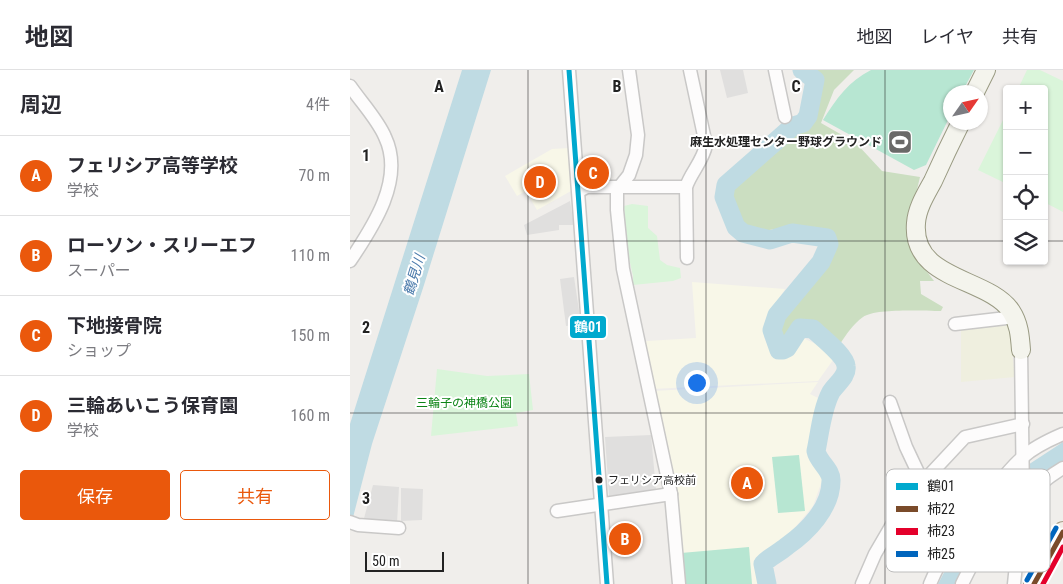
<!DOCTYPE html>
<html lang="ja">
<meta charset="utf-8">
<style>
body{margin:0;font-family:"Roboto Condensed","Noto Sans JP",sans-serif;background:#f2f2f3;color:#2b2b33}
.controls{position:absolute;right:15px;top:15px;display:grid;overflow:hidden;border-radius:5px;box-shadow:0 1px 4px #0004}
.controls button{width:45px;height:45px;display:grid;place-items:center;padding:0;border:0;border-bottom:1px solid #e1e1e2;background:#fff;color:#2b2b33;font:25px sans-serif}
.compass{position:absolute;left:593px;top:15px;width:45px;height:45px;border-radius:50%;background:#fff;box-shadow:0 1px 4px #0004;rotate:56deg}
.scale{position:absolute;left:15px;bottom:12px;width:79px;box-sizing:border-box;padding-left:5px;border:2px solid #222;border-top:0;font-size:14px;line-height:18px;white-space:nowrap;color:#222;-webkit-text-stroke:4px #fff;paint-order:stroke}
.you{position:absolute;left:346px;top:312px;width:18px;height:18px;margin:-12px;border:4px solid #fff;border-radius:50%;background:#1a73e8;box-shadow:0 0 0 8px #1a73e833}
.badge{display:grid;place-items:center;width:32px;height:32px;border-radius:50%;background:#ea580c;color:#fff;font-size:16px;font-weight:700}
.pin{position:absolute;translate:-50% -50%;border:2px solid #fff;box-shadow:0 1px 5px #0006}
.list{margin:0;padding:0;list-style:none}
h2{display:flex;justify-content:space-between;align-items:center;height:65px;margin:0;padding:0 20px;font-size:21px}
h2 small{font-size:16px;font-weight:400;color:#7c7c81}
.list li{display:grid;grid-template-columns:32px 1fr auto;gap:15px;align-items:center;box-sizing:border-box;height:80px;padding:0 20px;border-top:1px solid #e1e1e2}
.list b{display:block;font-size:19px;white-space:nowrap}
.list p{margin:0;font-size:16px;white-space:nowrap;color:#7c7c81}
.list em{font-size:16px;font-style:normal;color:#7c7c81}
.actions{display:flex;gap:10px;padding:15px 20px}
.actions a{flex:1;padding:11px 0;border:1px solid #ea580c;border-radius:5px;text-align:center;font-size:18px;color:#ea580c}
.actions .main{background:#ea580c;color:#fff}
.icon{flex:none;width:28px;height:28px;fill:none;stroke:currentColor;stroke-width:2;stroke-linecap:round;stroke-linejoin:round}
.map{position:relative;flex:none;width:713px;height:514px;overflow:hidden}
header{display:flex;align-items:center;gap:30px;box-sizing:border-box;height:70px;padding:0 25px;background:#fff;border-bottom:1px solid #e1e1e2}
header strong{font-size:24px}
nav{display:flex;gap:28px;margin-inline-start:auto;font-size:18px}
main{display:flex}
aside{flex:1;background:#fff}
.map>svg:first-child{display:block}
</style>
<header>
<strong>地図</strong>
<nav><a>地図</a><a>レイヤ</a><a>共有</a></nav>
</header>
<main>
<aside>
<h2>周辺<small>4件</small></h2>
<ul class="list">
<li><span class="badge">A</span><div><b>フェリシア高等学校</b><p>学校</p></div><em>70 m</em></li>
<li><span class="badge">B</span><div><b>ローソン・スリーエフ</b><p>スーパー</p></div><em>110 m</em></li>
<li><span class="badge">C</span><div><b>下地接骨院</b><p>ショップ</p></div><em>150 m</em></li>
<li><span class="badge">D</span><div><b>三輪あいこう保育園</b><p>学校</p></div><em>160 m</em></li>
</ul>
<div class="actions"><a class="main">保存</a><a>共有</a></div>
</aside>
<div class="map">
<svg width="713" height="514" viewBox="0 0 713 514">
<rect width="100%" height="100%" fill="#f0eeeb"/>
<g fill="#f8f7e8">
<path d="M 220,78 L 223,117 L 221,121 L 187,140 L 176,121 L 167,126 L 155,106 L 202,79 Z"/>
<path d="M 342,212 L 435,219 L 417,247 L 414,267 L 422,286 L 431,288 L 443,285 L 453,268 L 470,276 L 483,290 L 468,311 L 302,319 L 292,275 L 297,271 L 346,268 Z"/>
<path d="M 468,312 L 460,324 L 468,328 L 463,366 L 458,383 L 473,408 L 463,436 L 437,467 L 408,487 L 406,497 L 409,514 L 333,514 L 303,321 Z"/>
</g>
<path fill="#efefdf" d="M 659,253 L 665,307 L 611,312 L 611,259 Z"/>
<path fill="#cbdec1" d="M 456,0 L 504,0 L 484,20 L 471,53 L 506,73 L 532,101 L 570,107 L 557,161 L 566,187 L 584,211 L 570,211 L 571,224 L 593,237 L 591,241 C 573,241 526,238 513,247 C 503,254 496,265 490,274 L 470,256 L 455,251 L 442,258 L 439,269 L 434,274 C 420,257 428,239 448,234 C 444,197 480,198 485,177 C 486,174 485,168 484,165 C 475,161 465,157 455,156 C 438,155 403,167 391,156 C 386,151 383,141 382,135 C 381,130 379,124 379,119 C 378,116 381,112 383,109 C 393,89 415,73 437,70 L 441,60 L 456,57 L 458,40 L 466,6 Z"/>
<g fill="#daf5da">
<path d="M 677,0 L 690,0 L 713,11 L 713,142 L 694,132 L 694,19 L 668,19 Z"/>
<path d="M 657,42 L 657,114 L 628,100 Z"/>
<path d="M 282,134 L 298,136 L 298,158 L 307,166 L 310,190 L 317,195 L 330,198 L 331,208 L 323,211 L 283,215 L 283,206 L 276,175 L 274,136 Z"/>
<path d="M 87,299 L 137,306 L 179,304 L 183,340 L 166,343 L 168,356 L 81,366 Z"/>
</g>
<g fill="#b7e6d2">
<path d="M 521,0 L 624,0 L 612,22 L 600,22 L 600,46 L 576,95 L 564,100 L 473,50 C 486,29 499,11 521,0 Z"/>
<path d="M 449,385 L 455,441 L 428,443 L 422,387 Z"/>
<path d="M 399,477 L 402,514 L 335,514 L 331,483 Z"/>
</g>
<g fill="#e0dfde">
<path d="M 370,0 L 393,0 L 398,23 L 377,28 Z"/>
<path d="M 220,131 L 224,155 L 209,155 L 209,160 L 177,165 L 174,155 Z"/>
<path d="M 224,207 L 231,254 L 216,256 L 210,209 Z"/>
<path d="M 301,365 L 306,420 L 259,426 L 255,367 Z"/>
<path d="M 23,415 L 49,417 L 47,453 L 13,452 Z"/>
<path d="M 51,418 L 73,419 L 72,450 L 51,451 Z"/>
</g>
<g fill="#bfdbe3">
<path d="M 112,0 L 141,0 L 74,215 L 22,374 L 0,459 L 0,354 Z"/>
<path d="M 713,372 L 713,391 L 694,404 L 606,514 L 588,514 L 603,485 L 622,455 L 664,404 Z"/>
</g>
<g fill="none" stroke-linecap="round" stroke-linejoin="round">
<path stroke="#bfdbe3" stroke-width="19" d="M 417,514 L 413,494 C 419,487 429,483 437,476 C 457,462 481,438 481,411 C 482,400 468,392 466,381 C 470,362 472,339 481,322 C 486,314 498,306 496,296 C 495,285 471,267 463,259 L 450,258 L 437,278 L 433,280 L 429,280 L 422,260 L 427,245 L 471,192 L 479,174 L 477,168 L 442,163 L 420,170 L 393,163 L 386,157 L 374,127 L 376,115 L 443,56 L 453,53 L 458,46 L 465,10 L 452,0"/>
<defs>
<g id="street">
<path d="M 219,0 L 257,514"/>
<path d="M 279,0 L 288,65 L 286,85 L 279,105 L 267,120 L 267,140 L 273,199 L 321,424 L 329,514"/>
<path d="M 425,0 L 435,47"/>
<path d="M 0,16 C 11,32 28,50 35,67 C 55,109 23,157 0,191"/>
<path d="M 229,121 L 237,117 L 336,117"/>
<path d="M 337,188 L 336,117 C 341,102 353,91 356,75 L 340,0"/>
<path d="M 605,254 L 665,247"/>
<path d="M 540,332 L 556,377 L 572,411"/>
<path d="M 207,441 L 321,424"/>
<path d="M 0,452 L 8,455 L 49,458"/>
<path d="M 512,514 L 525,484 L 557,429 L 615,367 L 673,354"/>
<path d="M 580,514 C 595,477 620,445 647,415 C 655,406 663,395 673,387 C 684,377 699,370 713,364"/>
<path d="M 612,514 C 617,504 622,493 629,483 C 648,455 683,415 713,398"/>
<path d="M 664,514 L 673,427 L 671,280"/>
</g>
<g id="secondary">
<path d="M 625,22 L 636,0"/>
<path d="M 611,52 C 601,72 592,91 583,111 C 576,124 567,138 566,153 C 561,211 638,207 661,241 C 669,253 670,266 671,280"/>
</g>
<path id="primary" d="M 684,514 L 713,462"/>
</defs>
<use href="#street" stroke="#c9c8c7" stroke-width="15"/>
<use href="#secondary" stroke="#999a82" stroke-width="20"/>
<use href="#primary" stroke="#a79c86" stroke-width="22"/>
<use href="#street" stroke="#fdfcfc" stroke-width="12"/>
<use href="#secondary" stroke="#f4f4ed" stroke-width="18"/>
<use href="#primary" stroke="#f3ede7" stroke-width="20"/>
<defs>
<path id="bus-1" d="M 219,0 L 257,514"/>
<path id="bus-2" d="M 684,514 L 713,462"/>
<path id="bus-3" d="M 693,514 L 713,477"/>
<path id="bus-4" d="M 677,510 L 706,458"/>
</defs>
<use href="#bus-1" stroke="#fff" stroke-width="9"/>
<use href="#bus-2" stroke="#fff" stroke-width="9"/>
<use href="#bus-3" stroke="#fff" stroke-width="9"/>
<use href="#bus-4" stroke="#fff" stroke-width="9"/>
<use href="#bus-1" stroke="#00a9ce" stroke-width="5"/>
<use href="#bus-2" stroke="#7a4b2a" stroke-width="5"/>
<use href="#bus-3" stroke="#e4002b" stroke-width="5"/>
<use href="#bus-4" stroke="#0065bd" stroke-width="5"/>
</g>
<path fill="none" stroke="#222" stroke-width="1" stroke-opacity="0.55" d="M 178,0 L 178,514M 356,0 L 356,514M 535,0 L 535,514M 0,171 L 657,171M 694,171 L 713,171M 0,343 L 713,343"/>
<defs>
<symbol id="stadium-square" viewBox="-11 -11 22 22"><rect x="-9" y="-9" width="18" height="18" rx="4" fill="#6a6968" stroke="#fff"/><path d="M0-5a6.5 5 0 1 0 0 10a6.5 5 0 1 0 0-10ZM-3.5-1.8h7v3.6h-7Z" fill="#fff"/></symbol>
</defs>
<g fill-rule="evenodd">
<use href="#stadium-square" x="536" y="58" width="28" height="28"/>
</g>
<circle fill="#222" stroke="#fff" stroke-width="2" cx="249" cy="410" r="4.5"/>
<g text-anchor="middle" stroke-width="4" stroke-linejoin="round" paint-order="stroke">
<g font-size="11" fill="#222" stroke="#fff" text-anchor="start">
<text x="258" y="414">フェリシア高校前</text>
</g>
<g font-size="12" font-weight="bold" fill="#222" stroke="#fff" text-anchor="end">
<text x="532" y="76">麻生水処理センター野球グラウンド</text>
</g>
<g font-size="12" fill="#0c8416" stroke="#fff">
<text x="114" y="337">三輪子の神橋公園</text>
</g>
<g font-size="14" font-style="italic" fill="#4a7aab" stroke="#fff">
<text transform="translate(64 205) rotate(-73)" y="5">鶴見川</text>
</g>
</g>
<rect x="536" y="399" width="164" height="103" rx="8" fill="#fff" stroke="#bdbdbd" stroke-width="1"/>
<rect x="546" y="413" width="22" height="7" fill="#00a9ce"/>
<rect x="546" y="436" width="22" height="6" fill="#7a4b2a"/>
<rect x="546" y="458" width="22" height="7" fill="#e4002b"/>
<rect x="546" y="481" width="22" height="6" fill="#0065bd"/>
<g font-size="14" fill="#222">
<text x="577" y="421">鶴01</text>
<text x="577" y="444">柿22</text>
<text x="577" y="466">柿23</text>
<text x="577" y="489">柿25</text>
</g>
<g font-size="16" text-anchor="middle" font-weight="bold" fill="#222" stroke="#fff" stroke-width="4" stroke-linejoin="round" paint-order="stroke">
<text x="89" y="22">A</text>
<text x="267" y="22">B</text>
<text x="446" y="22">C</text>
<text x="16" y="91">1</text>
<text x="16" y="263">2</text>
<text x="16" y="434">3</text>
</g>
<rect stroke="#fff" stroke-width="2" x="219" y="245" width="38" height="24" rx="5" fill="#00a9ce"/>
<g font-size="14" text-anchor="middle" font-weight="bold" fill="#fff">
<text x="238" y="262">鶴01</text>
</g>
</svg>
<div class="controls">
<button>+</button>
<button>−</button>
<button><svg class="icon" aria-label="locate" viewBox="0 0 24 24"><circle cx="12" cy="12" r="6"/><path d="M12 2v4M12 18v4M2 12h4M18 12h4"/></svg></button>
<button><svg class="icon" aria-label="layers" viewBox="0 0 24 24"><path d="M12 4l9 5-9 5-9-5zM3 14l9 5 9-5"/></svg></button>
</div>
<svg class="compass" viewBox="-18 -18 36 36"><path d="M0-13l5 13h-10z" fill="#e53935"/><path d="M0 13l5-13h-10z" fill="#7c7c81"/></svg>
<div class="scale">50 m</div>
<div class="you"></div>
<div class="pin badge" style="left:397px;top:413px">A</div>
<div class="pin badge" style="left:275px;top:469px">B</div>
<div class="pin badge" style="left:243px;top:103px">C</div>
<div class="pin badge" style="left:190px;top:112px">D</div>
</div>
</main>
